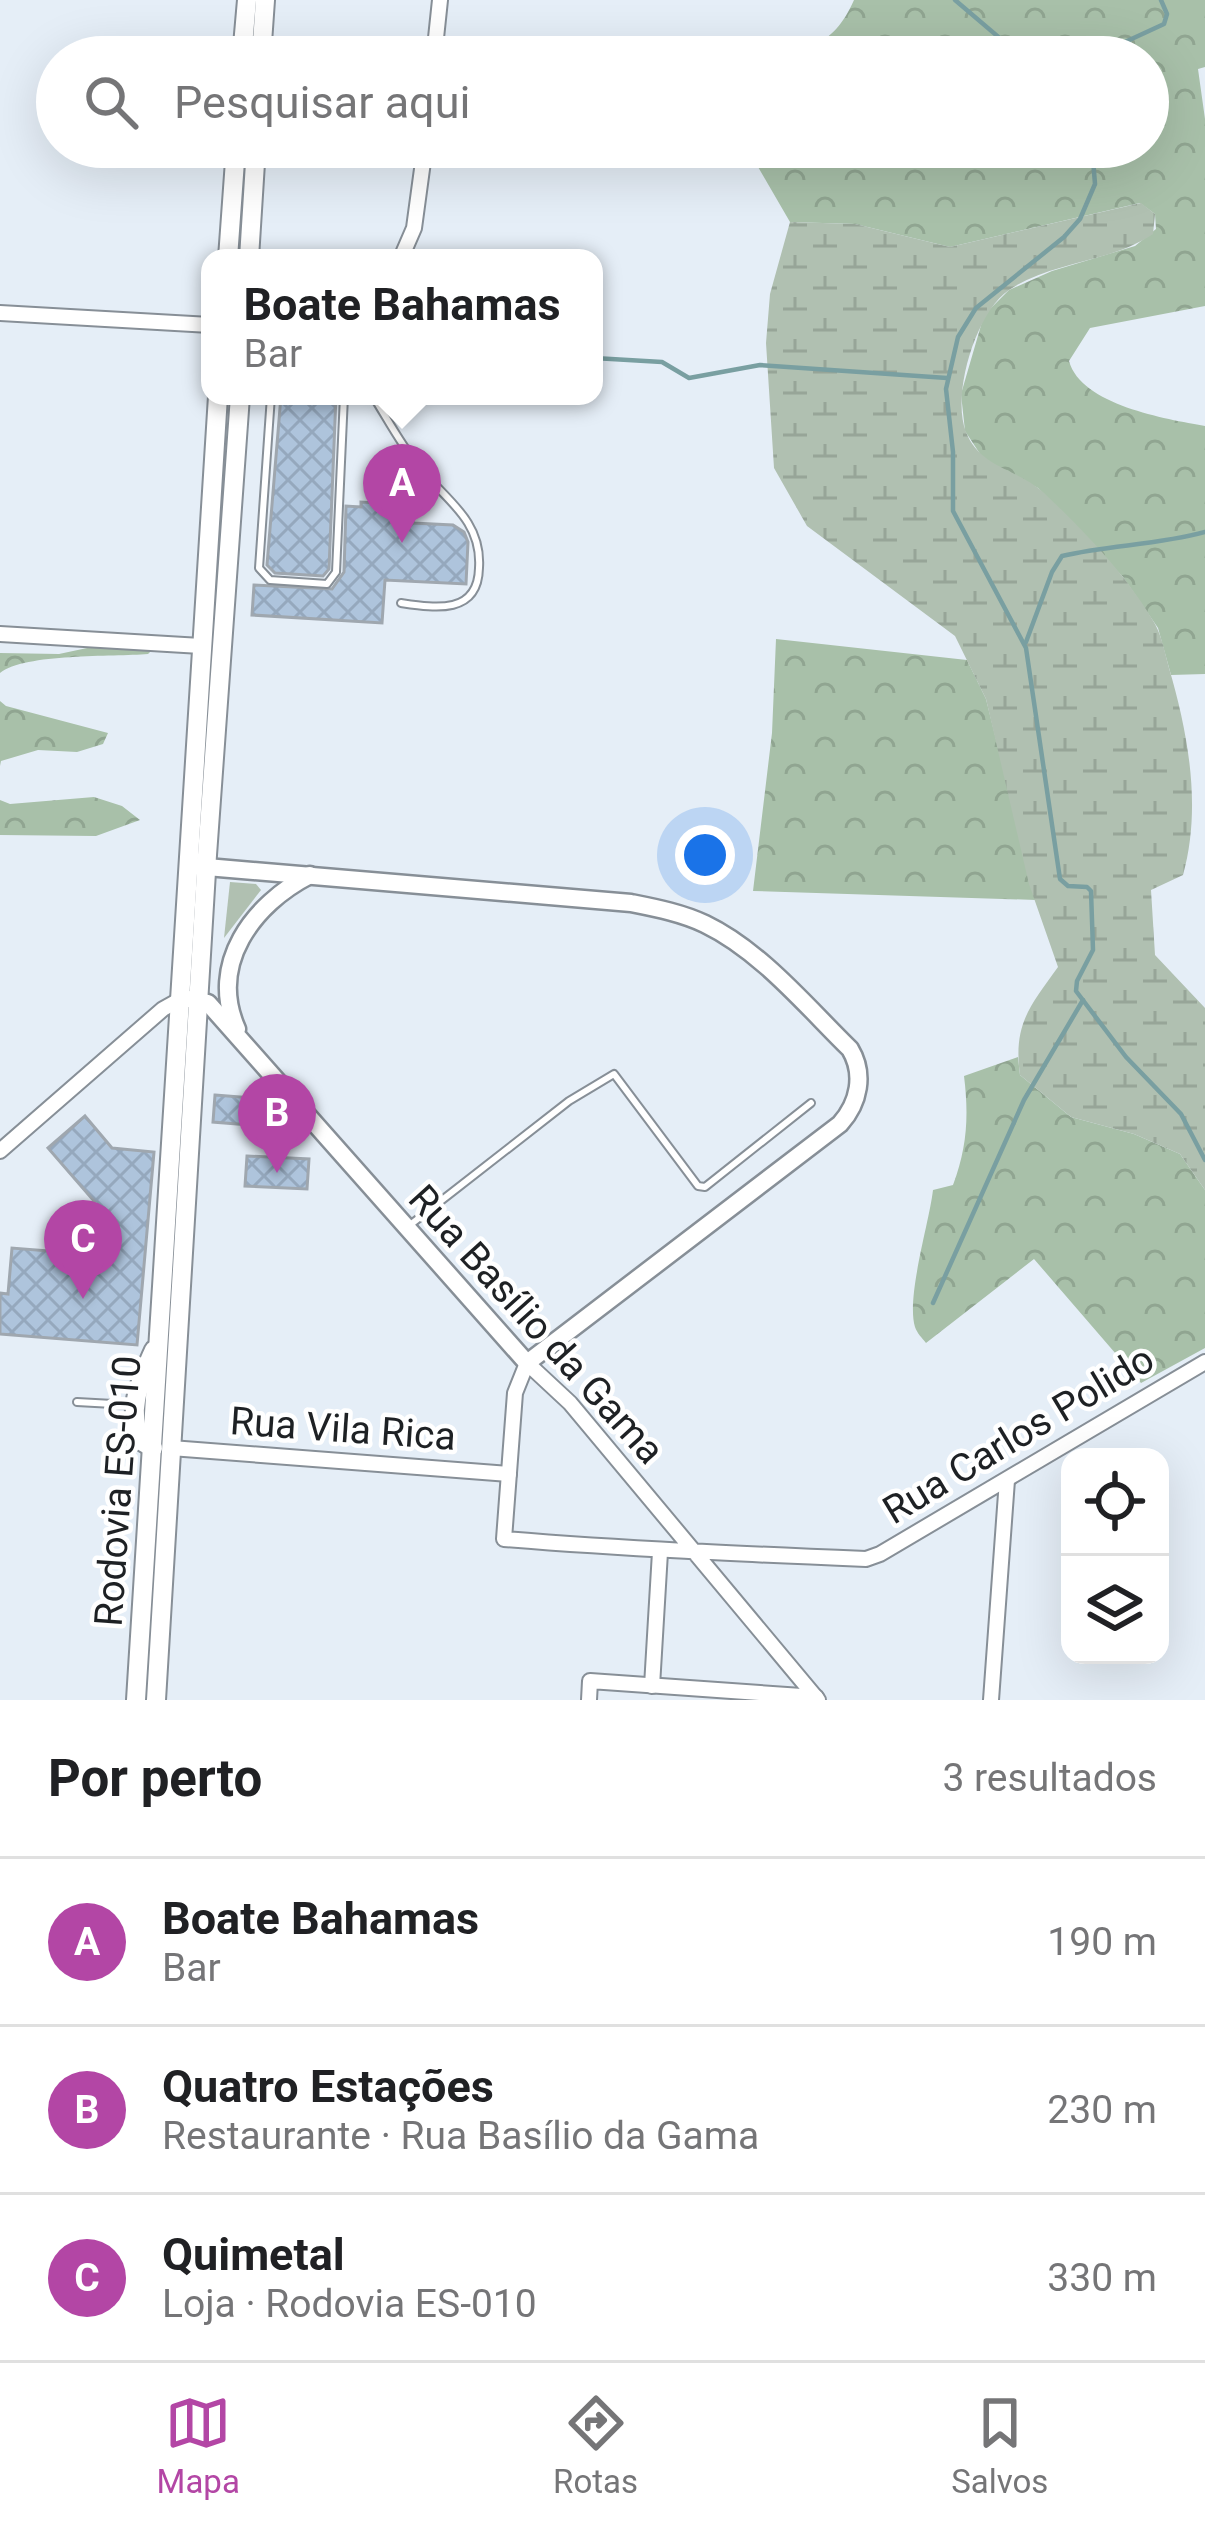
<!DOCTYPE html>
<html lang="pt">
<meta charset="utf-8">
<style>
body{margin:0;font-family:Roboto,sans-serif;background:#f6f6f6;color:#202124}
.controls{position:absolute;right:36px;bottom:36px;display:grid;overflow:hidden;border-radius:24px;box-shadow:0 12px 48px #0002}
.controls button{width:108px;height:108px;display:grid;place-items:center;padding:0;border:0;border-bottom:3px solid #e0e0e0;background:#fff;color:#202124;font:60px sans-serif}
.you{position:absolute;left:705px;top:855px;width:42px;height:42px;margin:-30px;border:9px solid #fff;border-radius:50%;background:#1a73e8;box-shadow:0 0 0 18px #1a73e833}
.badge{display:grid;place-items:center;width:78px;height:78px;border-radius:50%;background:#b346a5;color:#fff;font-size:39px;font-weight:700}
.pin{position:absolute;translate:-50% -99px;filter:drop-shadow(0 3px 6px #0008)}
.pin::after{content:'';position:absolute;top:63px;width:42px;height:36px;background:inherit;clip-path:polygon(0 0,100% 0,50% 100%)}
.popup{position:absolute;left:201px;top:249px;width:402px;height:156px;box-sizing:border-box;display:grid;place-content:center;border-radius:24px;background:#fff;filter:drop-shadow(0 3px 9px #0005);font-size:39px;white-space:nowrap;color:#757577}
.popup b{font-size:45px;color:#202124}
.popup::after{content:'';position:absolute;left:50%;top:100%;margin-left:-24px;border:24px solid transparent;border-top-color:#fff}
.list{margin:0;padding:0;list-style:none}
h2{display:flex;justify-content:space-between;align-items:center;height:156px;margin:0;padding:0 48px;font-size:51px}
h2 small{font-size:39px;font-weight:400;color:#757577}
.list li{display:grid;grid-template-columns:78px 1fr auto;gap:36px;align-items:center;box-sizing:border-box;height:168px;padding:0 48px;border-top:3px solid #e0e0e0}
.list b{display:block;font-size:45px;white-space:nowrap}
.list p{margin:0;font-size:39px;white-space:nowrap;color:#757577}
.list em{font-size:39px;font-style:normal;color:#757577}
.icon{flex:none;width:66px;height:66px;fill:none;stroke:currentColor;stroke-width:2;stroke-linecap:round;stroke-linejoin:round}
.map{position:relative;flex:none;width:1205px;height:1700px;overflow:hidden}
.search{position:absolute;background:#fff;box-shadow:0 12px 48px #0002;left:36px;right:36px;top:36px;height:132px;display:flex;align-items:center;gap:30px;box-sizing:border-box;padding:0 42px;border-radius:66px;color:#757577;font-size:45px}
.sheet{height:660px;background:#fff}
nav{display:flex;justify-content:space-around;align-items:center;box-sizing:border-box;height:168px;border-top:3px solid #e0e0e0;background:#fff;font-size:33px;color:#757577}
nav a{display:grid;justify-items:center;gap:6px}
nav .on{color:#b346a5}
.map>svg:first-child{display:block}
</style>
<div class="map">
<svg width="1205" height="1700" viewBox="0 0 1205 1700">
<defs>
<pattern id="forest-crowns" width="20" height="18" patternUnits="userSpaceOnUse" patternTransform="scale(3)"><rect width="20" height="18" fill="#a8c0a9"/><path d="M2 6a3 3 0 1 1 6 0M12 15a3 3 0 1 1 6 0" fill="none" stroke="#90a591"/></pattern>
<pattern id="wetland-marsh" width="20" height="14" patternUnits="userSpaceOnUse" patternTransform="scale(3)"><rect width="20" height="14" fill="#b0c0b1"/><path d="M1 5h8M5 5V1M11 12h8M15 12V8" fill="none" stroke="#97a598"/></pattern>
<pattern id="building-cross-hatch" width="8" height="8" patternUnits="userSpaceOnUse" patternTransform="scale(3)"><rect width="8" height="8" fill="#aec4dc"/><path d="M0 0l8 8M0 8l8-8" fill="none" stroke="#95a8bd"/></pattern>
</defs>
<rect width="100%" height="100%" fill="#e5eef7"/>
<path fill="#b0c0b1" d="M 230,882 L 256,884 L 261,890 L 224,938 Z"/>
<g fill="url(#forest-crowns)">
<path d="M 854,0 L 1205,0 L 1205,67 L 1198,69 L 1205,119 L 1205,306 L 1090,328 L 1069,361 C 1081,405 1166,419 1205,426 L 1205,674 L 1171,675 L 1158,628 L 1123,577 L 1038,488 L 984,460 L 965,431 L 961,394 L 984,315 L 1009,290 L 1052,271 L 1135,246 L 1156,229 L 1155,214 L 1140,203 L 950,247 L 855,224 L 790,222 L 754,160 L 754,147 L 1148,147 L 1148,57 L 751,57 C 801,48 830,54 854,0 Z"/>
<path d="M 148,635 L 157,645 L 148,654 C 113,657 25,653 0,673 L 0,653 L 59,654 Z"/>
<path d="M 776,639 L 967,660 L 986,699 L 1036,900 L 753,891 L 772,733 Z"/>
<path d="M 0,701 L 6,706 L 108,733 L 103,744 L 77,752 L 38,750 L 1,761 L 0,766 Z"/>
<path d="M 94,797 L 122,806 L 140,820 L 96,836 L 0,835 L 0,800 L 10,804 Z"/>
<path d="M 1018,1057 L 1020,1075 L 1071,1117 L 1134,1134 L 1180,1154 L 1205,1190 L 1205,1348 L 1141,1383 L 1034,1259 L 926,1343 C 922,1338 917,1333 915,1327 C 906,1297 929,1224 933,1190 L 953,1185 C 967,1148 969,1116 964,1076 Z"/>
</g>
<path fill="url(#wetland-marsh)" d="M 1141,203 L 1155,214 L 1153,234 C 1110,263 1052,261 1009,290 C 976,312 951,395 966,432 C 980,468 1018,469 1043,492 C 1084,531 1127,575 1155,624 C 1162,637 1165,653 1169,668 C 1188,733 1202,807 1183,875 L 1151,890 L 1155,955 L 1205,1008 L 1205,1190 L 1180,1154 L 1134,1134 L 1071,1117 L 1020,1075 C 1013,1024 1030,1006 1058,967 L 1029,884 L 986,699 L 955,636 L 807,526 L 774,468 L 766,343 L 770,294 L 790,222 L 855,224 L 950,247 Z"/>
<g fill="none" stroke-linecap="round" stroke-linejoin="round">
<g stroke="#799fa1" stroke-width="4.5">
<path d="M 955,0 L 1022,57"/>
<path d="M 1106,57 L 1125,42 L 1164,24 L 1167,14 L 1161,0"/>
<path d="M 1092,147 L 1095,184 L 1080,219 L 1064,237 L 976,308 L 958,337 L 946,389 L 953,452 L 953,511 L 1026,648 L 1060,879 L 1068,886 L 1087,887 L 1091,891 L 1093,950 L 1077,981 L 1076,991 L 1126,1057 L 1181,1114 L 1205,1160"/>
<path d="M 594,358 L 662,362 L 689,378 L 760,365 L 947,378"/>
<path d="M 1026,642 L 1052,572 L 1062,556 C 1110,545 1158,545 1205,532"/>
<path d="M 933,1303 L 1024,1100 L 1083,1000"/>
</g>
</g>
<g fill="url(#building-cross-hatch)" stroke="#9fa7af" stroke-width="3">
<path d="M 281,396 L 336,396 L 329,569 L 323,576 L 275,573 L 267,565 Z"/>
<path d="M 395,477 L 416,478 L 413,523 L 453,525 L 464,532 L 468,542 L 466,584 L 385,580 L 382,623 L 252,615 L 254,585 L 332,589 L 344,572 L 346,506 L 361,507 L 361,502 L 394,504 Z"/>
<path d="M 215,1095 L 277,1100 L 275,1127 L 213,1122 Z"/>
<path d="M 85,1116 L 112,1148 L 154,1152 L 137,1345 L 0,1334 L 0,1293 L 8,1294 L 12,1248 L 74,1253 L 91,1238 L 74,1218 L 94,1201 L 48,1148 Z"/>
<path d="M 247,1156 L 309,1159 L 307,1189 L 245,1186 Z"/>
</g>
<g fill="none" stroke-linecap="round" stroke-linejoin="round">
<defs>
<g id="service">
<path d="M 271,396 L 259,568 L 270,580 L 327,584 L 336,572 L 344,396"/>
<path d="M 373,396 C 388,420 401,445 419,467 C 434,486 456,503 468,523 C 476,536 480,553 479,568 C 478,615 435,608 401,603"/>
<path d="M 410,1225 L 569,1101 L 614,1074 L 698,1186 L 705,1187 L 811,1103"/>
<path d="M 77,1402 L 131,1405"/>
</g>
<g id="minor">
<path d="M 434,57 L 440,0"/>
<path d="M 401,258 L 414,228 L 425,147"/>
<path d="M 0,313 L 210,325"/>
<path d="M 0,634 L 201,646"/>
<path d="M 0,1151 L 163,1009 L 181,999"/>
<path d="M 171,1448 L 509,1474"/>
<path d="M 652,1686 L 660,1552"/>
<path d="M 589,1700 L 590,1681 L 816,1697"/>
<path d="M 818,1700 L 570,1403 L 527,1363 L 515,1393 L 504,1539 C 625,1549 745,1554 866,1559 L 880,1554 L 1205,1362"/>
<path d="M 991,1700 L 1007,1480"/>
</g>
<g id="tertiary">
<path d="M 189,999 L 208,1003 L 527,1363 L 840,1124 C 859,1103 865,1074 850,1049 C 806,1006 761,951 705,924 C 682,913 656,908 631,903 L 195,866"/>
<path d="M 237,1029 C 208,964 253,904 310,875"/>
</g>
<g id="secondary">
<path d="M 242,57 L 247,0"/>
<path d="M 261,57 L 265,0"/>
<path d="M 228,258 L 236,147"/>
<path d="M 249,258 L 256,147"/>
<path d="M 153,1448 L 141,1441 C 126,1409 141,1380 154,1350"/>
<path d="M 136,1700 L 218,396"/>
<path d="M 156,1700 L 207,855 L 240,396"/>
</g>
</defs>
<use href="#service" stroke="#878f97" stroke-width="10"/>
<use href="#minor" stroke="#878f97" stroke-width="18"/>
<use href="#tertiary" stroke="#878f97" stroke-width="21"/>
<use href="#secondary" stroke="#878f97" stroke-width="22"/>
<use href="#service" stroke="#fff" stroke-width="6"/>
<use href="#minor" stroke="#fff" stroke-width="14"/>
<use href="#tertiary" stroke="#fff" stroke-width="16"/>
<use href="#secondary" stroke="#fff" stroke-width="18"/>
</g>
<g text-anchor="middle" stroke-width="9" stroke-linejoin="round" paint-order="stroke">
<g font-size="39" fill="#1e2124" stroke="#fff">
<text transform="translate(537 1324) rotate(48)" y="14">Rua Basílio da Gama</text>
<text transform="translate(343 1428) rotate(4)" y="14">Rua Vila Rica</text>
<text transform="translate(1018 1434) rotate(-31)" y="14">Rua Carlos Polido</text>
<text transform="translate(117 1491) rotate(-86)" y="14">Rodovia ES-010</text>
</g>
</g>
</svg>
<div class="controls">
<button><svg class="icon" aria-label="locate" viewBox="0 0 24 24"><circle cx="12" cy="12" r="6"/><path d="M12 2v4M12 18v4M2 12h4M18 12h4"/></svg></button>
<button><svg class="icon" aria-label="layers" viewBox="0 0 24 24"><path d="M12 4l9 5-9 5-9-5zM3 14l9 5 9-5"/></svg></button>
</div>
<div class="you"></div>
<div class="pin badge" style="left:402px;top:543px">A</div>
<div class="popup"><b>Boate Bahamas</b>Bar</div>
<div class="pin badge" style="left:277px;top:1173px">B</div>
<div class="pin badge" style="left:83px;top:1299px">C</div>
<div class="search"><svg class="icon" aria-label="search" viewBox="0 0 24 24"><circle cx="10" cy="10" r="6"/><path d="M15 15l6 6"/></svg>Pesquisar aqui</div>
</div>
<section class="sheet">
<h2>Por perto<small>3 resultados</small></h2>
<ul class="list">
<li><span class="badge">A</span><div><b>Boate Bahamas</b><p>Bar</p></div><em>190 m</em></li>
<li><span class="badge">B</span><div><b>Quatro Estações</b><p>Restaurante · Rua Basílio da Gama</p></div><em>230 m</em></li>
<li><span class="badge">C</span><div><b>Quimetal</b><p>Loja · Rodovia ES-010</p></div><em>330 m</em></li>
</ul>
</section>
<nav>
<a class="on"><svg class="icon" aria-label="map" viewBox="0 0 24 24"><path d="M3 6l6-2 6 2 6-2v14l-6 2-6-2-6 2zM9 4v14M15 6v14"/></svg>Mapa</a>
<a><svg class="icon" aria-label="directions" viewBox="0 0 24 24"><path d="M12 3l9 9-9 9-9-9zM9 14v-3h6M13 9l2 2-2 2"/></svg>Rotas</a>
<a><svg class="icon" aria-label="saved" viewBox="0 0 24 24"><path d="M7 4h10v16l-5-4-5 4z"/></svg>Salvos</a>
</nav>
